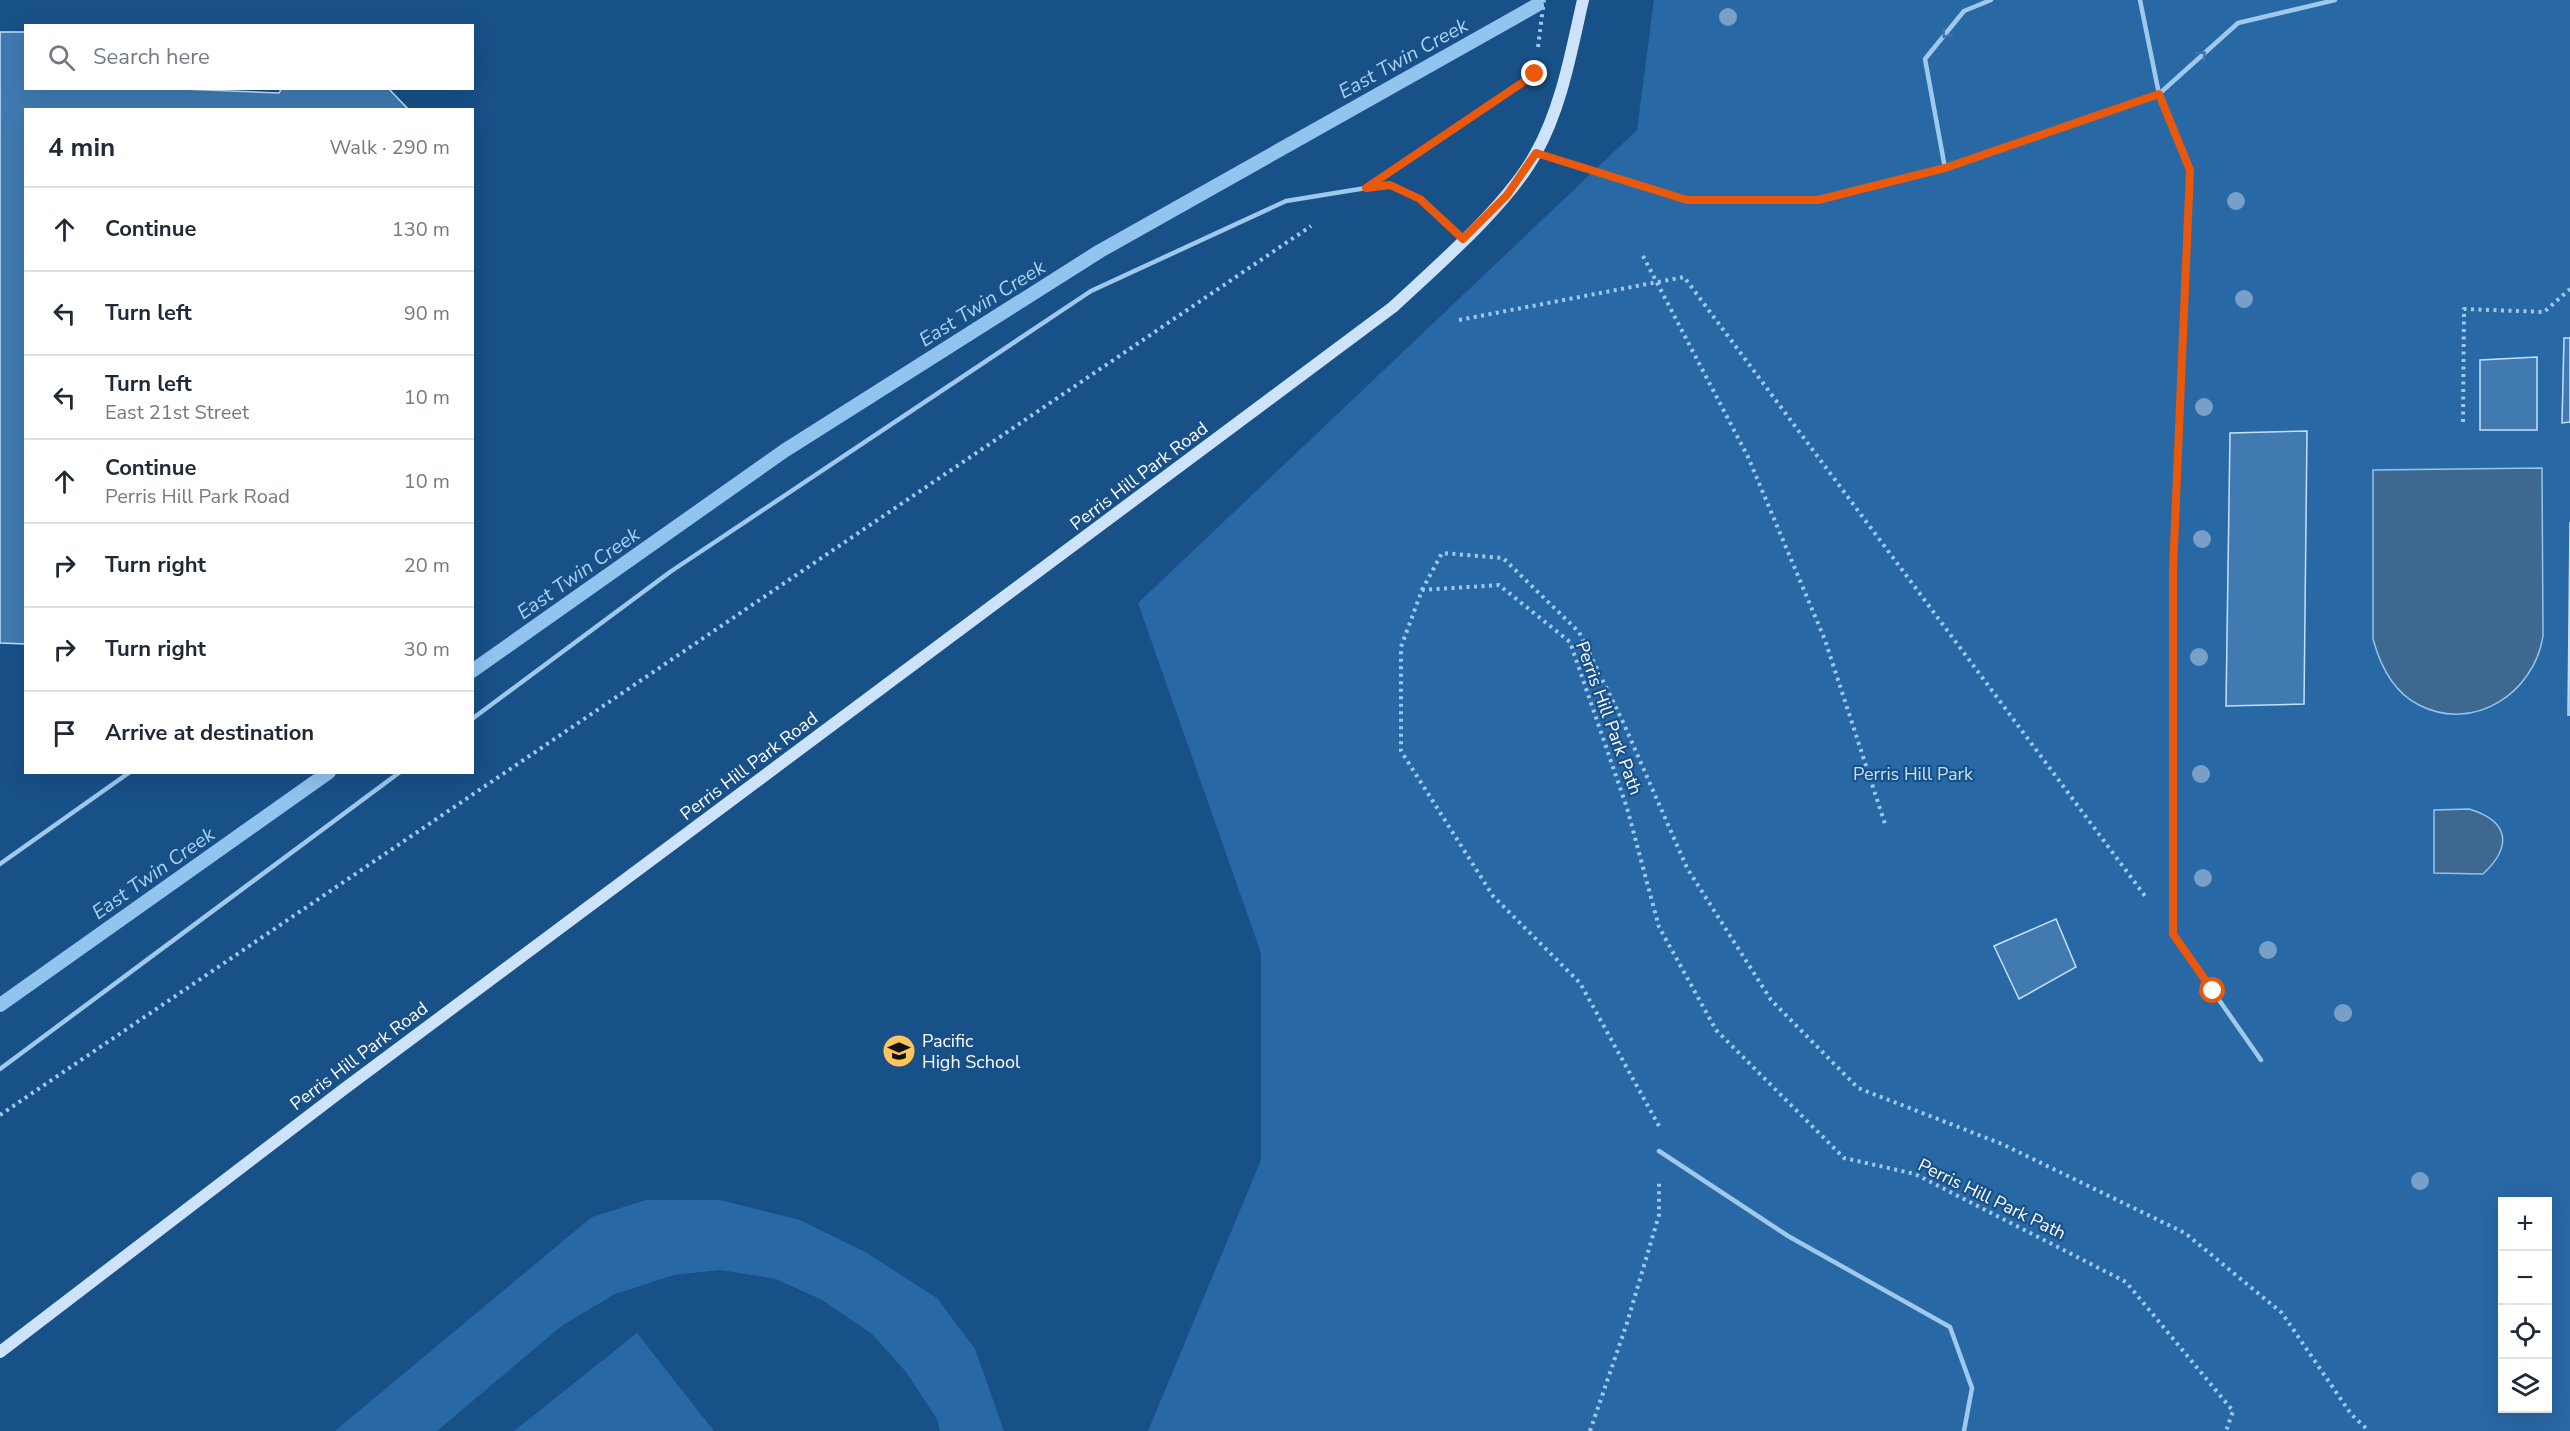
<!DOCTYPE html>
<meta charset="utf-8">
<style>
body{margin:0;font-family:"Nunito Sans",sans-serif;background:#f2f2f3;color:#1f2937}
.controls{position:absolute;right:18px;bottom:18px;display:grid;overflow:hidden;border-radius:0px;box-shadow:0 6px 24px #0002}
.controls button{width:54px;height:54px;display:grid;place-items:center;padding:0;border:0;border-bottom:2px solid #e0e1e3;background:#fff;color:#1f2937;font:30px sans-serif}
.stop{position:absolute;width:18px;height:18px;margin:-14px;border:4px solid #ea580c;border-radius:50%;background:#fff}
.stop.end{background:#ea580c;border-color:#fff;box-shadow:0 2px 6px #0008}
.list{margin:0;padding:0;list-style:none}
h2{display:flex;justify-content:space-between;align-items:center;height:78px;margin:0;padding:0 24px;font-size:26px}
h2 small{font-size:20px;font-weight:400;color:#747a83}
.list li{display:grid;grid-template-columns:39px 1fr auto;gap:18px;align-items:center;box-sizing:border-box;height:84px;padding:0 24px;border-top:2px solid #e0e1e3}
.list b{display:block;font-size:22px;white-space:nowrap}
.list p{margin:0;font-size:20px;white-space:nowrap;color:#747a83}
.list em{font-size:20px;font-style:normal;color:#747a83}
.icon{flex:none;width:33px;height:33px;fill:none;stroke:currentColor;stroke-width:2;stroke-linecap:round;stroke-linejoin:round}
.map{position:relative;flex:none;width:2570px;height:1431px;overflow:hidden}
.search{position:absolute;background:#fff;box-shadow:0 6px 24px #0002;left:24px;top:24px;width:450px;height:66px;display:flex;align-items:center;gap:15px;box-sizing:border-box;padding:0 21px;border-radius:0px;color:#747a83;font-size:22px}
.panel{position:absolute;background:#fff;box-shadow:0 6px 24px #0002;left:24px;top:108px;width:450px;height:666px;border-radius:0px}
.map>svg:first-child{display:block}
</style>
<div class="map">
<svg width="2570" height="1431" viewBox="0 0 2570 1431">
<rect width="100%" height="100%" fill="#185088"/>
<g fill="#2868a5" fill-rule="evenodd">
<path d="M 1654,0 L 2570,0 L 2570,1431 L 1148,1431 L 1261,1160 L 1261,953 L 1138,603 L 1637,130 ZM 2502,1202 L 2548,1202 L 2548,1408 L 2502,1408 Z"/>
<path d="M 646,1200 L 720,1200 L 800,1220 L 867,1253 L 937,1298 L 975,1349 L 1004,1431 L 940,1431 L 937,1419 L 906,1372 L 872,1334 L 822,1300 L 776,1279 L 720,1270 L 674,1275 L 615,1294 L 563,1325 L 437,1431 L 335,1431 L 592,1217 Z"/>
<path d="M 637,1333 L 714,1431 L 514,1431 Z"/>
</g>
<g fill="#3e6890" stroke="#92c4f0" stroke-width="1.5">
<path d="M 2542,468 L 2543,636 C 2534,693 2474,733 2419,705 C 2393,692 2380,665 2373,639 L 2373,470 Z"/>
<path d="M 2469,809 C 2509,821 2513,846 2483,874 L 2434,873 L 2434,810 Z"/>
</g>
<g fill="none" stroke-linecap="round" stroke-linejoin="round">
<g stroke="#92c4f0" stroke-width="14">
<path d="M 472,671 L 784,451 L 1100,251 L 1537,5"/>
<path d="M 0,1005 L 329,772"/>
</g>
</g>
<g fill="#407ab1" stroke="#c5e0fa" stroke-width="1.5">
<path d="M 0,32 L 26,32 L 26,88 L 157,88 L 279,93 L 282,88 L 388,88 L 409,110 L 26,110 L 26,644 L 0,643 Z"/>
<path d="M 2564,338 L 2570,338 L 2570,422 L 2562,423 Z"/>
<path d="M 2537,357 L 2537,430 L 2480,430 L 2480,360 Z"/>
<path d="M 2307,431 L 2304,704 L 2226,706 L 2230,433 Z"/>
<path d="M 2570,522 L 2570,715 L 2568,715 Z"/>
<path d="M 2056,919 L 2076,967 L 2019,999 L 1994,946 Z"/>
</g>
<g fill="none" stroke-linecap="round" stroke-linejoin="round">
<g stroke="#9fc8ed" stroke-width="4" stroke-dasharray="3 4.5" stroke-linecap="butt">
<path d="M 1538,47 L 1544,0"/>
<path d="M 1404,163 L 1532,77"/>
<path d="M 1643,256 L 1748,457 L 1825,640 L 1885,824"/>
<path d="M 1459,320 L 1684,277 L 2145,896"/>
<path d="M 2463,422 L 2464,309 L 2544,312 L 2570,289"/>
<path d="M 1422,590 L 1442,553 L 1503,558 L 1579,632 L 1623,722 L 1687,868 L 1771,1000 L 1858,1088 L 2002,1144 L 2185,1233 L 2282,1313 L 2351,1414 L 2369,1431"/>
<path d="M 0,1115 L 1311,226"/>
<path d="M 1659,1126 L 1580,983 L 1493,896 L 1401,751 L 1401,647 L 1422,590 L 1499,585 L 1570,642 L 1627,808 L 1659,927 L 1716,1030 L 1844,1158 L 1915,1174 L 2126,1282 L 2233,1411 L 2226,1431"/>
<path d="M 1590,1431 L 1627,1323 L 1659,1215 L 1659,1182"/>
</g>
<g stroke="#9fc8ed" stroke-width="4.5">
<path d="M 2140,0 L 2159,94 L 2190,170 L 2173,570 L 2173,934 L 2261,1060"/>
<path d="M 1538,154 L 1687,200 L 1818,200 L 1945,168 L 2159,94 L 2238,23 L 2335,0"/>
<path d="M 1945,168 L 1925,59 L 1964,11 L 1991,0"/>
<path d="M 472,719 L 670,572 L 1091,291 L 1286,201 L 1366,188 L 1390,185 L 1420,199 L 1463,239"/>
<path d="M 0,864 L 130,772"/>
<path d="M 0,1069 L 400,772"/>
<path d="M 1659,1151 L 1788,1236 L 1950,1327 L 1972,1388 L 1964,1431"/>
</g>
<path stroke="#cce3f9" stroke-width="12" d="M 0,1352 L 344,1089 L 1393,307 C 1438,265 1507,206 1536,153 C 1562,106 1571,52 1583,0"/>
</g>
<g fill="#779fc7">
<circle cx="1728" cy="17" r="9"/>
<circle cx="2236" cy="201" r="9"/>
<circle cx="2244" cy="299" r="9"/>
<circle cx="2204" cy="407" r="9"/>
<circle cx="2202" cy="539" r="9"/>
<circle cx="2199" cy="657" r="9"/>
<circle cx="2201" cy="774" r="9"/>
<circle cx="2203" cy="878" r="9"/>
<circle cx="2268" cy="950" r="9"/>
<circle cx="2343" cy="1013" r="9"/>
<circle cx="2420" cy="1181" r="9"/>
</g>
<defs><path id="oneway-chevron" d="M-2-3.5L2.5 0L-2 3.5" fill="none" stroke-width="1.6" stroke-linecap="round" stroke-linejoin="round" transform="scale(1.5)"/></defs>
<g stroke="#4074a6">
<use href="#oneway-chevron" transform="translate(1946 34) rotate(129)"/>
<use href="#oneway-chevron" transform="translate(2202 55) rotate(-42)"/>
</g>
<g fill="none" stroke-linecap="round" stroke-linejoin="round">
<path stroke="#ea580c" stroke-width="8" d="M 1535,74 L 1366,188 L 1390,185 L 1420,199 L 1463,239 L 1507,195 L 1536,153 L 1687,200 L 1818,200 L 1945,168 L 2159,94 L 2190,170 L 2173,570 L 2173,934 L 2213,991"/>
</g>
<defs>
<symbol id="school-disc" viewBox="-11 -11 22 22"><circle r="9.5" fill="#ffc45c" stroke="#185088"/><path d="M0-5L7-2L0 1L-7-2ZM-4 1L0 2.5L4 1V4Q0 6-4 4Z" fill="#111"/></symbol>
</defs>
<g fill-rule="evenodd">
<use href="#school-disc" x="880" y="1032" width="38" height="38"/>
</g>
<g text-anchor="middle" stroke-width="4.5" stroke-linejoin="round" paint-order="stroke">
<g font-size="18" fill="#fff" stroke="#185088">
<text transform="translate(1139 476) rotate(-37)" y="6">Perris Hill Park Road</text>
<text transform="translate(1609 718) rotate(70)" y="6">Perris Hill Park Path</text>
<text transform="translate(749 766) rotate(-37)" y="6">Perris Hill Park Road</text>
<text transform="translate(359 1056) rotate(-37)" y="6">Perris Hill Park Road</text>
<text transform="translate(1992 1199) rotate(26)" y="6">Perris Hill Park Path</text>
</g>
<g font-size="18" fill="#c5e0fa" stroke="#185088">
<text x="1913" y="780">Perris Hill Park</text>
</g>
<g font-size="18" fill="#fff" stroke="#185088" text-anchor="start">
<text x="922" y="1047">Pacific<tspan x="922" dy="21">High School</tspan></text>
</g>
<g font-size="20" font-style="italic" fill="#abd2f5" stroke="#185088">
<text transform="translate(1403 58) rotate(-29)" y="7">East Twin Creek</text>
<text transform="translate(982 303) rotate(-32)" y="7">East Twin Creek</text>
<text transform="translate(578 573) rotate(-35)" y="7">East Twin Creek</text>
<text transform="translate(153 873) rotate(-35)" y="7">East Twin Creek</text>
</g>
</g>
</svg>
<div class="controls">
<button>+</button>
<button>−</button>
<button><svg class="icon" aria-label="locate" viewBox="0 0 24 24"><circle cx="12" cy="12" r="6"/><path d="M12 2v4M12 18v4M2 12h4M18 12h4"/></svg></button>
<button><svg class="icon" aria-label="layers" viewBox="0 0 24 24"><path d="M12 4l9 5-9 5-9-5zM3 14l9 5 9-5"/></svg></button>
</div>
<div class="stop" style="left:2213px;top:991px"></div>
<div class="stop end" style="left:1535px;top:74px"></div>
<div class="search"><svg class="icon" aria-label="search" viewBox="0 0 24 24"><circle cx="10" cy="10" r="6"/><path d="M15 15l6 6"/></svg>Search here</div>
<section class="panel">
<h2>4 min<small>Walk · 290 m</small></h2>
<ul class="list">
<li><svg class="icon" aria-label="ahead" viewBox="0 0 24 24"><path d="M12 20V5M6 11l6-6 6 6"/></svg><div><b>Continue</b></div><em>130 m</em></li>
<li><svg class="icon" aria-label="left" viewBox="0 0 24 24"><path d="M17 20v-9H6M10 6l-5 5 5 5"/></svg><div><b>Turn left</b></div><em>90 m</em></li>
<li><svg class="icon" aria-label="left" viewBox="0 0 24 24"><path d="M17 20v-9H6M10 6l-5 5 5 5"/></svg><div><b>Turn left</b><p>East 21st Street</p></div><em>10 m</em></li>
<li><svg class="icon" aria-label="ahead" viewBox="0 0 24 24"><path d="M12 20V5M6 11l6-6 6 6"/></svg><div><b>Continue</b><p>Perris Hill Park Road</p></div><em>10 m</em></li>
<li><svg class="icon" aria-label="right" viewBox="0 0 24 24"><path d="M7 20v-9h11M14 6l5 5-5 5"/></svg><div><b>Turn right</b></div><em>20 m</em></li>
<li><svg class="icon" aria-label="right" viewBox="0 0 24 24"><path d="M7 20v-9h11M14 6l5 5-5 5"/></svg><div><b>Turn right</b></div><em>30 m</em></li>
<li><svg class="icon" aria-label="arrive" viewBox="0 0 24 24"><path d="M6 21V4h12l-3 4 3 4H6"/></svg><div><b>Arrive at destination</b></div></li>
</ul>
</section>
</div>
